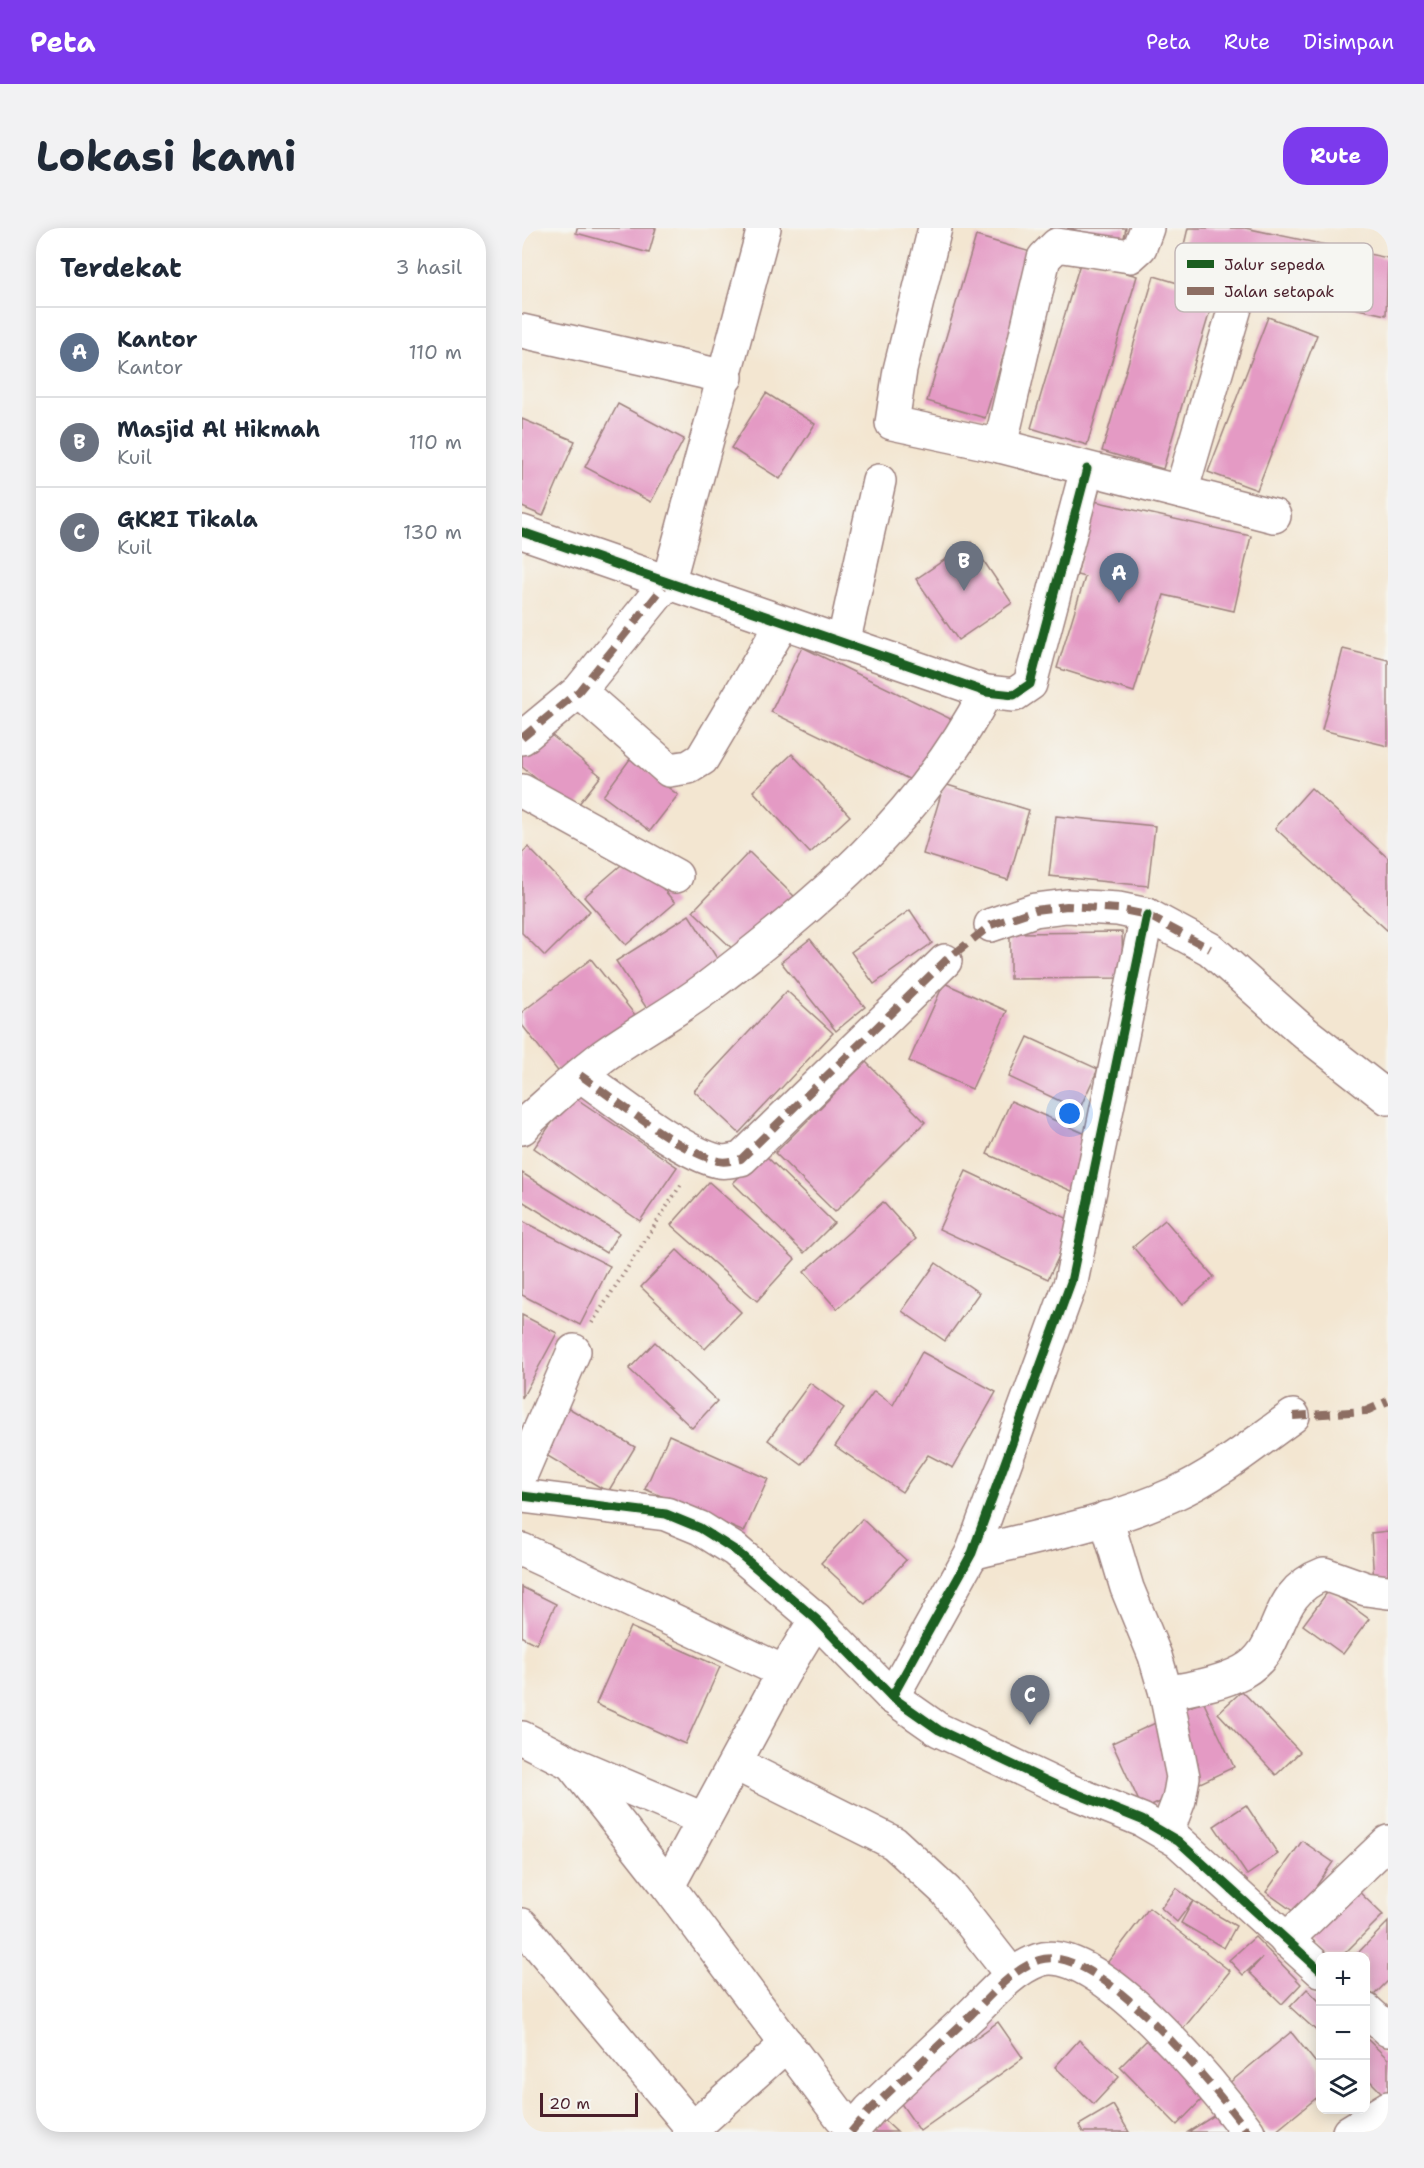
<!DOCTYPE html>
<html lang="id">
<meta charset="utf-8">
<style>
body{margin:0;font-family:"Shantell Sans",sans-serif;background:#f2f2f3;color:#1f2937}
.controls{position:absolute;right:18px;bottom:18px;display:grid;overflow:hidden;border-radius:12px;box-shadow:0 3px 15px #0003}
.controls button{width:54px;height:54px;display:grid;place-items:center;padding:0;border:0;border-bottom:2px solid #e0e1e3;background:#fff;color:#1f2937;font:30px sans-serif}
.scale{position:absolute;left:18px;bottom:15px;width:98px;box-sizing:border-box;padding-left:6px;border:3px solid #4a1f2b;border-top:0;font-size:16px;line-height:21px;white-space:nowrap;color:#4a1f2b;-webkit-text-stroke:4px #f6f6f2;paint-order:stroke}
.you{position:absolute;left:548px;top:886px;width:21px;height:21px;margin:-15px;border:4px solid #fff;border-radius:50%;background:#1a73e8;box-shadow:0 0 0 9px #1a73e833}
.badge{display:grid;place-items:center;width:39px;height:39px;border-radius:50%;background:#7c3aed;color:#fff;font-size:20px;font-weight:700}
.pin{position:absolute;translate:-50% -50px;filter:drop-shadow(0 2px 3px #0008)}
.pin::after{content:'';position:absolute;top:32px;width:21px;height:18px;background:inherit;clip-path:polygon(0 0,100% 0,50% 100%)}
.list{margin:0;padding:0;list-style:none}
h2{display:flex;justify-content:space-between;align-items:center;height:78px;margin:0;padding:0 24px;font-size:26px}
h2 small{font-size:20px;font-weight:400;color:#747a83}
.list li{display:grid;grid-template-columns:39px 1fr auto;gap:18px;align-items:center;box-sizing:border-box;height:90px;padding:0 24px;border-top:2px solid #e0e1e3}
.list b{display:block;font-size:22px;white-space:nowrap}
.list p{margin:0;font-size:20px;white-space:nowrap;color:#747a83}
.list em{font-size:20px;font-style:normal;color:#747a83}
.icon{flex:none;width:33px;height:33px;fill:none;stroke:currentColor;stroke-width:2;stroke-linecap:round;stroke-linejoin:round}
.map{position:relative;flex:none;width:866px;height:1904px;overflow:hidden;border-radius:24px}
header{display:flex;align-items:center;gap:36px;box-sizing:border-box;height:84px;padding:0 30px;background:#7c3aed;color:#fff}
header strong{font-size:28px}
nav{display:flex;gap:33px;margin-inline-start:auto;font-size:21px}
.intro{display:flex;align-items:center;justify-content:space-between;box-sizing:border-box;height:144px;padding:0 36px}
h1{margin:0;font-size:42px}
.button{padding:15px 27px;border-radius:24px;background:#7c3aed;color:#fff;font-size:21px;font-weight:700}
main{display:flex;gap:36px;padding:0 36px}
aside{flex:1;background:#fff;border-radius:24px;box-shadow:0 3px 15px #0003}
.map>svg:first-child{display:block}
</style>
<header>
<strong>Peta</strong>
<nav><a>Peta</a><a>Rute</a><a>Disimpan</a></nav>
</header>
<div class="intro"><h1>Lokasi kami</h1><a class="button">Rute</a></div>
<main>
<aside>
<h2>Terdekat<small>3 hasil</small></h2>
<ul class="list">
<li><span class="badge" style="background:#5c6f8a">A</span><div><b>Kantor</b><p>Kantor</p></div><em>110 m</em></li>
<li><span class="badge" style="background:#6b7280">B</span><div><b>Masjid Al Hikmah</b><p>Kuil</p></div><em>110 m</em></li>
<li><span class="badge" style="background:#6b7280">C</span><div><b>GKRI Tikala</b><p>Kuil</p></div><em>130 m</em></li>
</ul>
</aside>
<div class="map">
<svg width="866" height="1904" viewBox="0 0 866 1904">
<rect width="100%" height="100%" fill="#f6f6f2"/>
<filter id="ink" filterUnits="userSpaceOnUse"><feTurbulence type="fractalNoise" baseFrequency=".0167" numOctaves="2"/><feDisplacementMap in="SourceGraphic" scale="12" xChannelSelector="R" yChannelSelector="G"/><feConvolveMatrix kernelMatrix="1 2 1 2 8 2 1 2 1" color-interpolation-filters="sRGB"/></filter>
<filter id="wash" filterUnits="userSpaceOnUse"><feTurbulence type="fractalNoise" baseFrequency=".008" numOctaves="4" result="noise"/><feDisplacementMap in="SourceGraphic" scale="24" xChannelSelector="R" yChannelSelector="G"/><feGaussianBlur stdDeviation="1.35" result="paint"/><feColorMatrix in="noise" values="0 0 0 0 0 0 0 0 0 0 0 0 0 0 0 0 0 1.4 0 .05"/><feComposite in="paint" operator="in"/></filter>
<g filter="url(#wash)">
<rect width="100%" height="100%" fill="#f3e6d1"/>
<g id="blocks">
<g fill="#e49ac4">
<path d="M 55,0 L 134,0 L 127,25 L 54,5 Z"/>
<path d="M 545,0 L 604,0 L 601,14 Z"/>
<path d="M 666,0 L 723,0 L 866,30 L 864,87 L 656,42 Z"/>
<path d="M 454,8 L 512,25 L 463,190 L 405,173 Z"/>
<path d="M 559,32 L 615,48 L 565,217 L 509,200 Z"/>
<path d="M 632,48 L 693,66 L 641,241 L 580,223 Z"/>
<path d="M 746,89 L 795,107 L 735,262 L 686,244 Z"/>
<path d="M 244,165 L 293,196 L 258,251 L 209,220 Z"/>
<path d="M 96,176 L 162,211 L 129,274 L 63,239 Z"/>
<path d="M 0,191 L 53,213 L 21,288 L 0,279 Z"/>
<path d="M 572,273 L 729,308 L 712,383 L 642,367 L 612,464 L 535,440 L 563,349 L 555,347 Z"/>
<path d="M 449,314 L 490,375 L 436,412 L 394,351 Z"/>
<path d="M 280,419 L 433,493 L 401,558 L 249,484 Z"/>
<path d="M 821,421 L 866,432 L 866,518 L 800,502 Z"/>
<path d="M 22,501 L 79,548 L 52,582 L 0,539 L 0,527 Z"/>
<path d="M 270,526 L 328,588 L 288,625 L 231,563 Z"/>
<path d="M 108,531 L 156,567 L 128,603 L 81,568 Z"/>
<path d="M 422,556 L 507,582 L 486,652 L 401,626 Z"/>
<path d="M 789,560 L 866,630 L 866,703 L 753,600 Z"/>
<path d="M 534,588 L 633,598 L 626,658 L 527,648 Z"/>
<path d="M 6,619 L 68,683 L 23,728 L 0,705 L 0,625 Z"/>
<path d="M 227,624 L 277,673 L 221,731 L 171,683 Z"/>
<path d="M 112,626 L 153,675 L 104,717 L 62,669 Z"/>
<path d="M 388,682 L 410,715 L 352,756 L 329,724 Z"/>
<path d="M 167,687 L 202,741 L 129,787 L 94,733 Z"/>
<path d="M 600,704 L 601,750 L 488,751 L 488,705 Z"/>
<path d="M 288,711 L 343,779 L 314,803 L 259,734 Z"/>
<path d="M 69,731 L 117,792 L 42,851 L 0,797 L 0,784 Z"/>
<path d="M 422,755 L 485,783 L 450,861 L 387,833 Z"/>
<path d="M 265,763 L 311,805 L 217,905 L 172,863 Z"/>
<path d="M 506,809 L 576,841 L 557,882 L 487,849 Z"/>
<path d="M 344,834 L 403,894 L 313,984 L 253,925 Z"/>
<path d="M 49,867 L 155,939 L 118,993 L 12,920 Z"/>
<path d="M 489,873 L 575,911 L 552,964 L 465,926 Z"/>
<path d="M 241,925 L 312,995 L 282,1025 L 211,955 Z"/>
<path d="M 444,943 L 553,994 L 526,1051 L 417,1001 Z"/>
<path d="M 0,945 L 97,1005 L 84,1025 L 0,973 Z"/>
<path d="M 187,954 L 273,1031 L 235,1073 L 149,997 Z"/>
<path d="M 361,974 L 394,1011 L 315,1081 L 282,1044 Z"/>
<path d="M 643,992 L 692,1049 L 660,1077 L 611,1019 Z"/>
<path d="M 0,993 L 88,1038 L 58,1097 L 0,1067 Z"/>
<path d="M 155,1022 L 219,1084 L 183,1121 L 119,1059 Z"/>
<path d="M 414,1035 L 457,1065 L 423,1113 L 380,1083 Z"/>
<path d="M 0,1087 L 35,1105 L 0,1170 Z"/>
<path d="M 133,1114 L 195,1173 L 170,1200 L 107,1141 Z"/>
<path d="M 400,1124 L 474,1164 L 431,1240 L 406,1227 L 380,1264 L 313,1218 L 352,1163 L 371,1177 Z"/>
<path d="M 288,1155 L 322,1180 L 280,1237 L 246,1212 Z"/>
<path d="M 45,1179 L 113,1219 L 86,1264 L 19,1224 Z"/>
<path d="M 147,1207 L 246,1251 L 222,1304 L 123,1261 Z"/>
<path d="M 340,1291 L 384,1332 L 343,1376 L 299,1335 Z"/>
<path d="M 866,1303 L 866,1354 L 852,1355 L 849,1305 Z"/>
<path d="M 0,1359 L 34,1376 L 14,1416 L 0,1409 Z"/>
<path d="M 807,1362 L 847,1391 L 821,1426 L 781,1397 Z"/>
<path d="M 108,1399 L 198,1439 L 163,1516 L 74,1476 Z"/>
<path d="M 720,1463 L 778,1524 L 754,1547 L 696,1485 Z"/>
<path d="M 681,1473 L 712,1539 L 621,1582 L 590,1515 Z"/>
<path d="M 724,1577 L 756,1626 L 725,1647 L 692,1598 Z"/>
<path d="M 780,1613 L 811,1634 L 775,1686 L 744,1664 Z"/>
<path d="M 828,1655 L 861,1687 L 820,1728 L 806,1728 L 780,1703 Z"/>
<path d="M 654,1660 L 671,1673 L 655,1694 L 639,1680 Z"/>
<path d="M 671,1673 L 714,1698 L 702,1720 L 659,1695 Z"/>
<path d="M 627,1680 L 708,1743 L 661,1801 L 582,1739 Z"/>
<path d="M 866,1694 L 866,1753 L 851,1768 L 844,1760 L 844,1728 L 833,1728 Z"/>
<path d="M 733,1709 L 779,1756 L 760,1776 L 727,1744 L 740,1730 L 721,1747 L 707,1732 Z"/>
<path d="M 785,1761 L 798,1774 L 798,1806 L 768,1779 Z"/>
<path d="M 476,1794 L 501,1830 L 398,1903 L 373,1867 Z"/>
<path d="M 769,1804 L 798,1840 L 798,1867 L 753,1904 L 747,1904 L 706,1856 Z"/>
<path d="M 631,1806 L 688,1863 L 655,1897 L 598,1839 Z"/>
<path d="M 844,1810 L 866,1831 L 866,1865 L 863,1868 L 844,1849 Z"/>
<path d="M 557,1812 L 597,1849 L 572,1876 L 533,1839 Z"/>
<path d="M 591,1877 L 607,1904 L 561,1904 L 557,1897 Z"/>
<path d="M 693,1887 L 704,1904 L 666,1904 Z"/>
<path d="M 362,1892 L 375,1904 L 351,1904 Z"/>
</g>
</g>
</g>
<g filter="url(#ink)">
<use href="#blocks" fill-opacity="0" stroke="#9e827e" stroke-width="1.5"/>
<g fill="none" stroke-linecap="round" stroke-linejoin="round">
<defs>
<g id="minor">
<path d="M 413,0 L 378,142 L 370,195 L 478,218"/>
<path d="M 625,0 L 618,19 L 608,28 L 535,17 L 522,30 L 478,218 L 752,288"/>
<path d="M 0,103 L 204,149"/>
<path d="M 659,264 L 715,73"/>
<path d="M 0,304 C 155,356 309,412 464,464 L 492,467 L 508,456 L 565,241"/>
<path d="M 321,416 L 357,253"/>
<path d="M 57,463 L 147,542 L 167,539 L 180,531 L 260,396"/>
<path d="M 0,510 L 57,463 L 147,352 L 242,0"/>
<path d="M 0,563 L 154,648"/>
<path d="M 469,697 L 513,682 L 545,678 L 596,681 L 625,687 L 688,721 L 783,805 L 866,870"/>
<path d="M 58,847 C 93,871 157,924 196,933 C 203,935 212,932 219,931 L 423,733"/>
<path d="M 0,900 L 8,891 C 32,870 55,848 80,829 C 115,804 153,784 186,759 C 297,674 399,590 464,464"/>
<path d="M 0,1244 L 52,1123"/>
<path d="M 0,1268 L 144,1286 L 178,1300 L 213,1322 L 294,1391 L 370,1469 L 417,1502 L 538,1559 L 620,1592 L 656,1613 L 798,1742"/>
<path d="M 584,1290 L 605,1360 L 633,1428 L 644,1465 L 661,1549 L 657,1572 L 644,1606"/>
<path d="M 0,1322 L 262,1444"/>
<path d="M 450,1325 C 517,1308 589,1295 652,1266 C 695,1247 733,1215 771,1188"/>
<path d="M 294,1391 L 262,1444 L 146,1658 L 319,1889"/>
<path d="M 644,1465 C 669,1460 697,1456 720,1444 C 765,1420 746,1367 802,1346 L 844,1361 L 866,1364"/>
<path d="M 370,1469 L 450,1325 L 549,1054 L 625,687"/>
<path d="M 0,1510 L 49,1535 L 181,1591"/>
<path d="M 50,1536 L 146,1658"/>
<path d="M 214,1536 L 372,1615 L 424,1663 L 482,1737"/>
<path d="M 0,1697 L 171,1901"/>
<path d="M 764,1712 L 866,1614"/>
<path d="M 844,1782 L 866,1802"/>
<path d="M 167,1904 L 265,1816"/>
<path d="M 329,1904 L 348,1882 C 382,1850 416,1818 450,1786 C 469,1767 491,1741 517,1732 C 575,1712 694,1861 726,1904"/>
<path d="M 827,1904 L 866,1880"/>
</g>
</defs>
<use href="#minor" stroke="#9e827e" stroke-width="36"/>
<path stroke="#9e827e" stroke-width="4" stroke-dasharray="1.5 4.5" stroke-linecap="butt" d="M 70,1095 L 160,955"/>
<use href="#minor" stroke="#fff" stroke-width="33"/>
<g stroke="#8d6e63" stroke-width="8" stroke-dasharray="15 8" stroke-linecap="butt">
<path d="M 0,510 L 57,463 L 147,352"/>
<path d="M 58,847 C 93,871 157,924 196,933 C 203,935 212,932 219,931 L 423,733 L 469,697 L 513,682 L 545,678 L 596,681 L 625,687 L 688,721"/>
<path d="M 771,1188 L 844,1183 L 866,1173"/>
<path d="M 329,1904 L 348,1882 C 382,1850 416,1818 450,1786 C 469,1767 491,1741 517,1732 C 575,1712 694,1861 726,1904"/>
</g>
<defs>
<g id="cycleway">
<path d="M 0,304 C 155,356 309,412 464,464 L 492,467 L 508,456 L 565,241"/>
<path d="M 0,1268 L 144,1286 L 178,1300 L 213,1322 L 294,1391 L 370,1469 L 417,1502 L 538,1559 L 620,1592 L 656,1613 L 798,1742"/>
<path d="M 370,1469 L 450,1325 L 549,1054 L 625,687"/>
</g>
</defs>
<use href="#cycleway" stroke="#f6f6f2" stroke-width="13"/>
<use href="#cycleway" stroke="#1b5e20" stroke-width="9"/>
</g>
</g>
<rect x="653" y="15" width="198" height="69" rx="9" fill="#f6f6f2" stroke="#c2b6b6" stroke-width="1.5"/>
<rect x="665" y="32" width="27" height="8" fill="#1b5e20"/>
<rect x="665" y="59" width="27" height="8" fill="#8d6e63"/>
<g font-size="16" fill="#4a1f2b">
<text x="702" y="42">Jalur sepeda</text>
<text x="702" y="69">Jalan setapak</text>
</g>
</svg>
<div class="controls">
<button>+</button>
<button>−</button>
<button><svg class="icon" aria-label="layers" viewBox="0 0 24 24"><path d="M12 4l9 5-9 5-9-5zM3 14l9 5 9-5"/></svg></button>
</div>
<div class="scale">20 m</div>
<div class="you"></div>
<div class="pin badge" style="left:597px;top:375px;background:#5c6f8a">A</div>
<div class="pin badge" style="left:442px;top:363px;background:#6b7280">B</div>
<div class="pin badge" style="left:508px;top:1497px;background:#6b7280">C</div>
</div>
</main>
